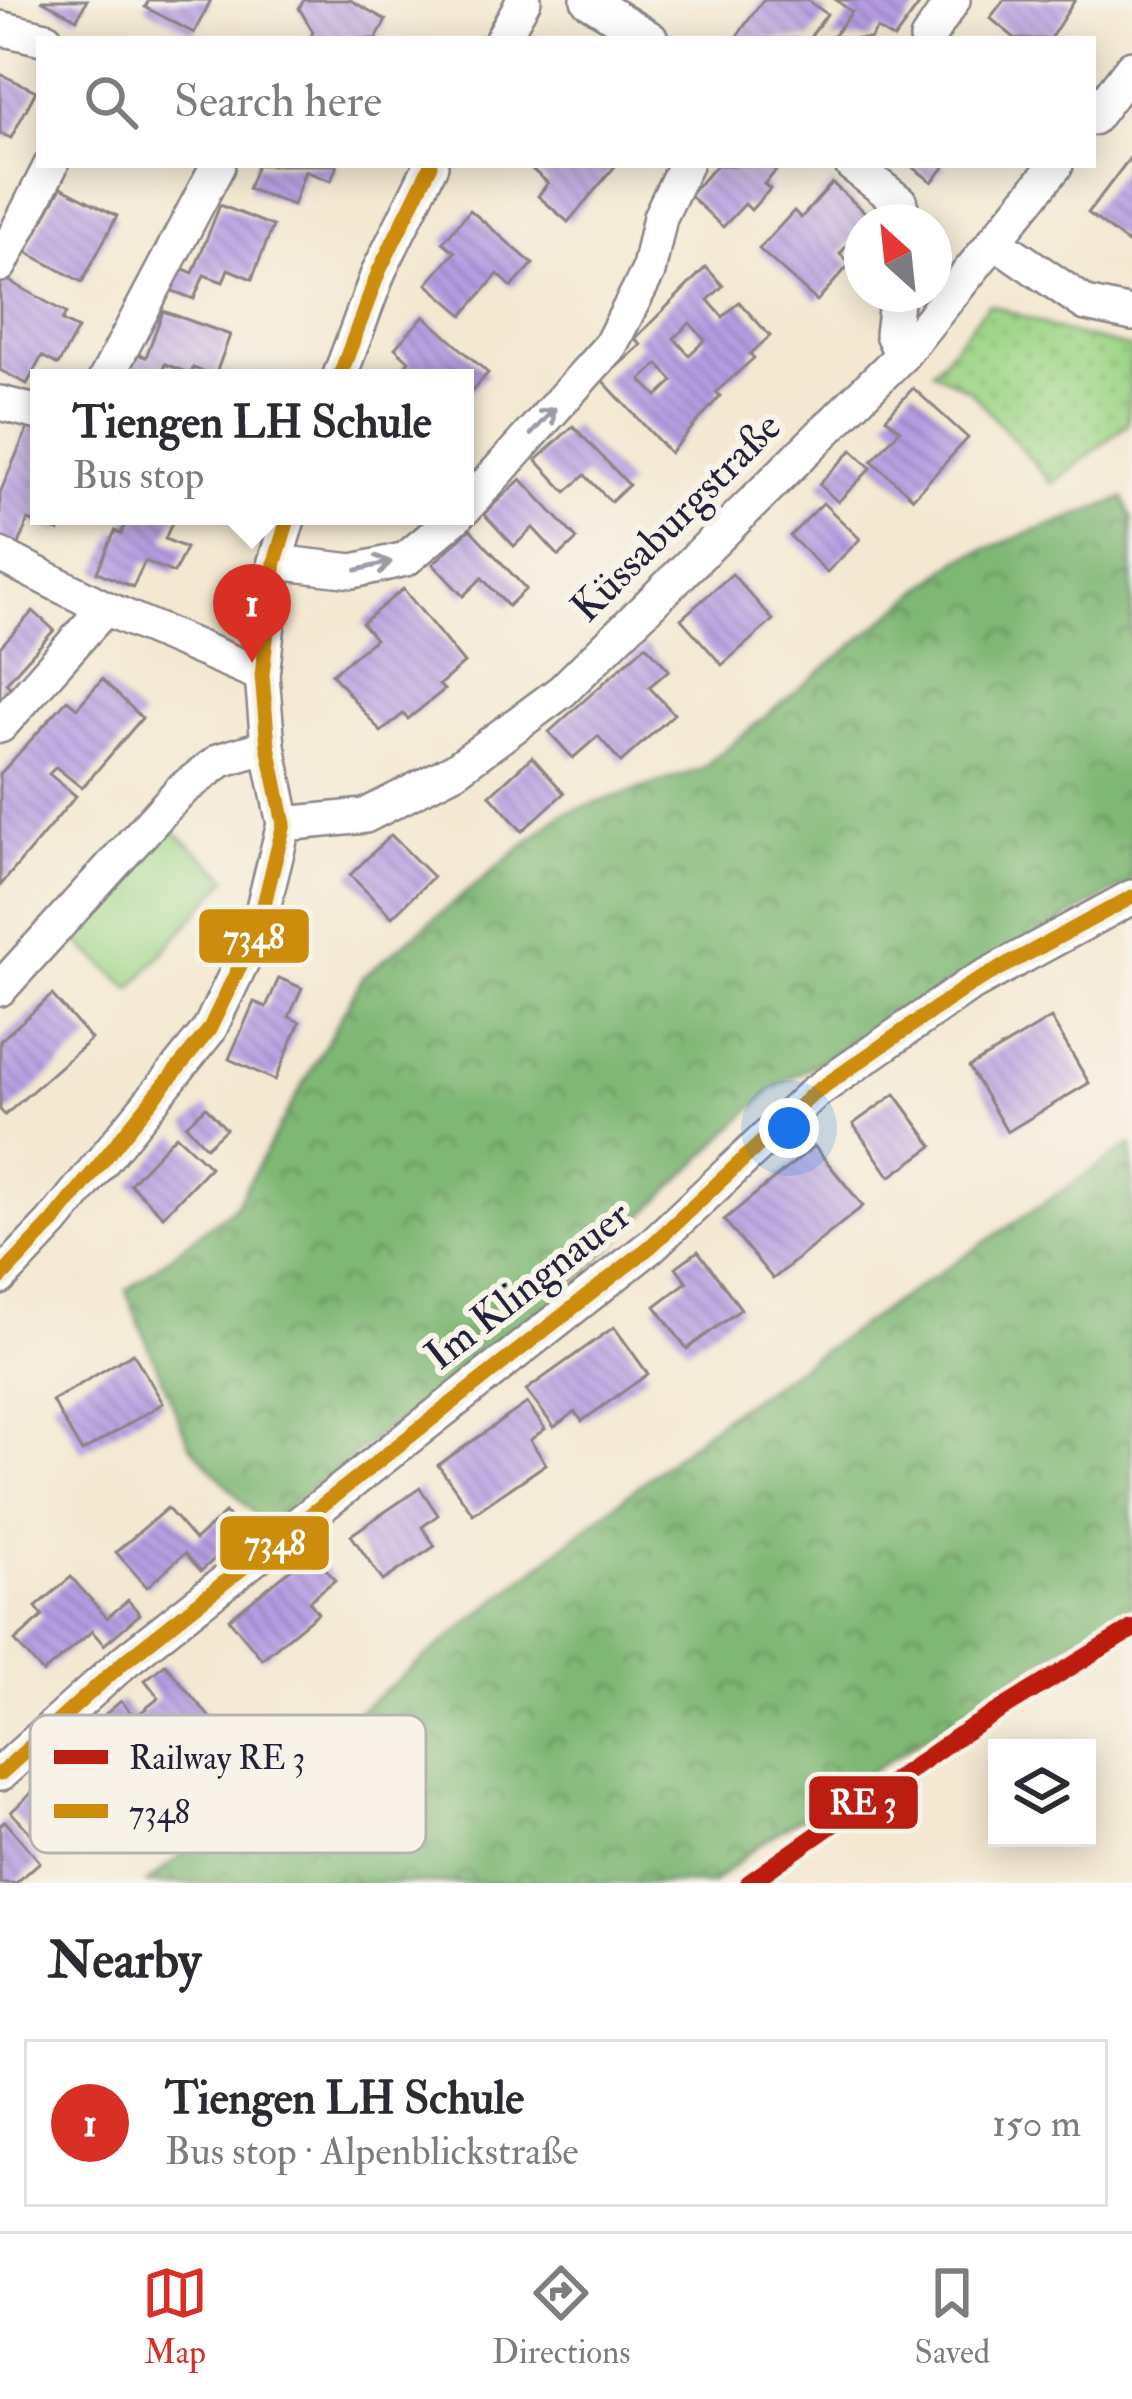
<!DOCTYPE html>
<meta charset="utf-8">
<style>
body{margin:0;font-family:"IM FELL Double Pica",serif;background:#f7f7f7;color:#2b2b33}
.controls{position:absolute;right:36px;bottom:36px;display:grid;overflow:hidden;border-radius:0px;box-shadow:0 6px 30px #0003}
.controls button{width:108px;height:108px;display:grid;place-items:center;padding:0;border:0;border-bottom:3px solid #e1e1e2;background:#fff;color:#2b2b33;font:60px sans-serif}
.compass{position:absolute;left:844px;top:204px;width:108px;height:108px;border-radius:50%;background:#fff;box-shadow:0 6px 30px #0003;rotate:333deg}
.you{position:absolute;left:789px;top:1128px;width:42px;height:42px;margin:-30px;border:9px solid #fff;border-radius:50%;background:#1a73e8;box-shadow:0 0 0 18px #1a73e833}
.badge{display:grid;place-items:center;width:78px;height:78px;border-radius:50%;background:#d93025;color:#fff;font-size:39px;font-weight:700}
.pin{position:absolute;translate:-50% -99px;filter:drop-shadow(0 3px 6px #0008)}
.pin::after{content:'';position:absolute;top:63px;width:42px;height:36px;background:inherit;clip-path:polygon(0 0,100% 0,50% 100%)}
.popup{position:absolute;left:30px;top:369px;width:444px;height:156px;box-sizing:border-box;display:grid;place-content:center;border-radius:0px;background:#fff;filter:drop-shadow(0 3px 9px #0005);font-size:39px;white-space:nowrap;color:#7c7c81}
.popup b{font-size:45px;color:#2b2b33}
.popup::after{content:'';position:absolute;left:50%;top:100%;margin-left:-24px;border:24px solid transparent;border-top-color:#fff}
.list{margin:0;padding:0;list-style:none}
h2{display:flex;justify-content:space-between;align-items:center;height:156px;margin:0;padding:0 48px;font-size:51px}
h2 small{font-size:39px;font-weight:400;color:#7c7c81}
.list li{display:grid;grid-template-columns:78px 1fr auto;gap:36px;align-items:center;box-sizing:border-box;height:168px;margin:0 24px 24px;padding:0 24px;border:3px solid #e1e1e2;border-radius:0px}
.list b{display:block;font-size:45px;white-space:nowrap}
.list p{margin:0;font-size:39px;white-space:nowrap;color:#7c7c81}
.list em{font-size:39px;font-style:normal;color:#7c7c81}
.icon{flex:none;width:66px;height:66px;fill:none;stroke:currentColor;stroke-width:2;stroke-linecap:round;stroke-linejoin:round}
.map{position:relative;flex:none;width:1132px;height:1883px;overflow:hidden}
.search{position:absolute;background:#fff;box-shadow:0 6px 30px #0003;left:36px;right:36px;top:36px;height:132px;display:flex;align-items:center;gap:30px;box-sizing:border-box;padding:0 42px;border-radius:0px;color:#7c7c81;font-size:45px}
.sheet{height:348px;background:#fff}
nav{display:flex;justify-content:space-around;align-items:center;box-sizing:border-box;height:168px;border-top:3px solid #e1e1e2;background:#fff;font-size:33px;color:#7c7c81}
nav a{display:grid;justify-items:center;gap:6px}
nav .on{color:#d93025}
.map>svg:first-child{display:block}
</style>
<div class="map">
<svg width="1132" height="1883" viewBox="0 0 1132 1883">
<defs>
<pattern id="forest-crowns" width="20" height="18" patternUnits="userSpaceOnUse" patternTransform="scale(3)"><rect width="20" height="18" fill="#7fb774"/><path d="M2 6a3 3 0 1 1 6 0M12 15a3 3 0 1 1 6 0" fill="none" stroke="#689460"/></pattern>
<pattern id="park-dots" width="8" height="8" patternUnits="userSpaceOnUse" patternTransform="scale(3)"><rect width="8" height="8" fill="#9fd688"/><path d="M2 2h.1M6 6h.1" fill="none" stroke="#89b776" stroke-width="1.8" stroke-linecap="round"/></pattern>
<pattern id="building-back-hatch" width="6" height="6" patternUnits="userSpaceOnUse" patternTransform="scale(3)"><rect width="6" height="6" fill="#b69ce3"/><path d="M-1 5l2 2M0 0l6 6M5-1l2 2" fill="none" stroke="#947fb9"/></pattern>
</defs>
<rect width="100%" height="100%" fill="#f7f3e8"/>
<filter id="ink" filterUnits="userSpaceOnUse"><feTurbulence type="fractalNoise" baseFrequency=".00833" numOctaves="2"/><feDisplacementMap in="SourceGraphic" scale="24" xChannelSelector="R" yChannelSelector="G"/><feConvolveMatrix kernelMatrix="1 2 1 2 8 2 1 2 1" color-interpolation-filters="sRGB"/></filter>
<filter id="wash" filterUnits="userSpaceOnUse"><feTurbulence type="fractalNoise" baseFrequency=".004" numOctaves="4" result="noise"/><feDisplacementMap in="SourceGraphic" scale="48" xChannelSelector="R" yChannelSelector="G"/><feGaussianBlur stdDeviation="2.7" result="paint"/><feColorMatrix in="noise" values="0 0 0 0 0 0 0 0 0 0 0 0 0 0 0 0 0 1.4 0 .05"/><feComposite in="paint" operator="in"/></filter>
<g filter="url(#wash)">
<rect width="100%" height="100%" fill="#f4e8d2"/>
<g fill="url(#forest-crowns)" stroke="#506c58" stroke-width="3">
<path d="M 1124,498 L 1132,518 L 1132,881 L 772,1089 L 573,1285 L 264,1525 L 189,1444 L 126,1291 L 236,1205 L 363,977 L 562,814 L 701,769 L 959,559 Z"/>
<path d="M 1132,1144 L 1132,1606 L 1081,1635 L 757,1846 L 713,1883 L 146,1883 L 725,1416 Z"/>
</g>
<path fill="url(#park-dots)" stroke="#607c62" stroke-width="3" d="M 989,304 L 1065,332 L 1131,348 L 1128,424 L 1052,484 L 971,391 L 933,371 Z"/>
<path fill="#9fd688" stroke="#607c62" stroke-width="3" d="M 171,829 L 228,878 L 131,989 L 74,939 Z"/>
<g id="blocks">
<g fill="url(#building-back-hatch)" fill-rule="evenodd">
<path d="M 41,0 L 87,0 L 77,19 Z"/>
<path d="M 149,0 L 211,0 L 194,33 L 145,7 Z"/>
<path d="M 304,0 L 350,0 L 386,20 L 376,39 L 310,39 L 313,32 L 299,8 Z"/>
<path d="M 763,0 L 807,0 L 827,14 L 809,39 L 735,39 Z"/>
<path d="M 836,0 L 912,0 L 919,5 L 894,39 L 877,29 L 870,39 L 831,39 L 852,12 Z"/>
<path d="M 1004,0 L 1075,0 L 1050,39 L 1016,39 L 990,18 Z"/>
<path d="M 0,74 L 36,91 L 11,138 L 0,133 Z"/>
<path d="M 1132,155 L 1132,246 L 1088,213 Z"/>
<path d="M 257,165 L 337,165 L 331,181 L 305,171 L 293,205 L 248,189 Z"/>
<path d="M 527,165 L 616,165 L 568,222 L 538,196 L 548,183 Z"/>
<path d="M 717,165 L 769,165 L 776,171 L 764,184 L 770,189 L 751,210 L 745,204 L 723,227 L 689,195 Z"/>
<path d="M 910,165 L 946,165 L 932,182 Z"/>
<path d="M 832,183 L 876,222 L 862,222 L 862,244 L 854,237 L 840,254 L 850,264 L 817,301 L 759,249 L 794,211 L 801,218 Z"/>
<path d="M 61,187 L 117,216 L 82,282 L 26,252 Z"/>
<path d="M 220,205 L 273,226 L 252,279 L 228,269 L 223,282 L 204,275 L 194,299 L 170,290 L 179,267 L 193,273 Z"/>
<path d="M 470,210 L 533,264 L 512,287 L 498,274 L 463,315 L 427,284 L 455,252 L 443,242 Z"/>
<path d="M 706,267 L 723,286 L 708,300 L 723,317 L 739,302 L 770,336 L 750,354 L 754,358 L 716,392 L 720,396 L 670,453 L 602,380 L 641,345 L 635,339 ZM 690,323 L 705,340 L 689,355 L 674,338 ZM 658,364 L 673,381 L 657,396 L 641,380 Z"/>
<path d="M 4,278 L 66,313 L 62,321 L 78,329 L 58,365 L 42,356 L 27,384 L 0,370 L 0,285 Z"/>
<path d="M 163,311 L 230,335 L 215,376 L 193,368 L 191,374 L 165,364 L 160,378 L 125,378 L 134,353 L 146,357 Z"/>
<path d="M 424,316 L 488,373 L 467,396 L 465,378 L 394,378 L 409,361 L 395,348 Z"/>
<path d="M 913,388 L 968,438 L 913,498 L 872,461 L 900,430 L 886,418 Z"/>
<path d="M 29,425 L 39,429 L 39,516 L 64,516 L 59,531 L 28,520 L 18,547 L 0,540 L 0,493 Z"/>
<path d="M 573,426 L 629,485 L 611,502 L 585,475 L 566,492 L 536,460 Z"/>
<path d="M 852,450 L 871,468 L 838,502 L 819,484 Z"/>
<path d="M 521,479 L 577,539 L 559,556 L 533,528 L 514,546 L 484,514 Z"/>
<path d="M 823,503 L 860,539 L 827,572 L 790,536 Z"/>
<path d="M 128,516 L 175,516 L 165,539 L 186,548 L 174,573 L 145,561 L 133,587 L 97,572 L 115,531 L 121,534 Z"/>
<path d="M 470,529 L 526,589 L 508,606 L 482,578 L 463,596 L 433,564 Z"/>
<path d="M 732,574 L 773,620 L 722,665 L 681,619 Z"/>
<path d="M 403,589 L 464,663 L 439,685 L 444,690 L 408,719 L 403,714 L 381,732 L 332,674 L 375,639 L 362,623 Z"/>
<path d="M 33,611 L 54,630 L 6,683 L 13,690 L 0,704 L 0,647 Z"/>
<path d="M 646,645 L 669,670 L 649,687 L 674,714 L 621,762 L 598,736 L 573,758 L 549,732 Z"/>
<path d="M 102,679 L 142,718 L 82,788 L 56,767 L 49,774 L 76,796 L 0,886 L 0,774 L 67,700 L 77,708 Z"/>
<path d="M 532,757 L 564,793 L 522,831 L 490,795 Z"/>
<path d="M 391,835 L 433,877 L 392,917 L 350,875 Z"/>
<path d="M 279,978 L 302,988 L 289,1017 L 300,1022 L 275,1080 L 229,1059 L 254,1002 L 266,1007 Z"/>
<path d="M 52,995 L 91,1039 L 5,1115 L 0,1110 L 0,1041 Z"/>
<path d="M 1051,1018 L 1089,1083 L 1007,1132 L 969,1067 Z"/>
<path d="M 895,1094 L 933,1146 L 890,1177 L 853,1124 Z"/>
<path d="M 206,1107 L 226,1129 L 206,1147 L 186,1125 Z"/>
<path d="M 176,1135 L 210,1167 L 163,1216 L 130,1184 Z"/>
<path d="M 814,1146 L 863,1206 L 773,1279 L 724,1220 Z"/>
<path d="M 698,1251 L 741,1309 L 687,1349 L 655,1306 L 687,1282 L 676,1267 Z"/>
<path d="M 614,1327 L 648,1374 L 582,1421 L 575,1412 L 554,1427 L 526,1390 Z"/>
<path d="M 133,1353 L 163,1403 L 82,1452 L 52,1401 Z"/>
<path d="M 527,1403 L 545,1429 L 530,1440 L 546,1464 L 473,1514 L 438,1465 Z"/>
<path d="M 420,1488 L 438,1515 L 422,1527 L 435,1546 L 383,1581 L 351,1535 Z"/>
<path d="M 167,1508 L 195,1540 L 225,1513 L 243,1534 L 201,1571 L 185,1553 L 147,1587 L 116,1552 Z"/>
<path d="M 312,1552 L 335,1580 L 309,1601 L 318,1613 L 262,1659 L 229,1619 Z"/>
<path d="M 71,1577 L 107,1618 L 128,1600 L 140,1614 L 104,1645 L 92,1631 L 43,1673 L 15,1641 L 43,1616 L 36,1607 Z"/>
<path d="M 165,1664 L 212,1720 L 147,1774 L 101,1718 L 121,1701 L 135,1717 L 159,1698 L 145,1680 Z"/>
<path d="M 92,1737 L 106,1752 L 82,1775 L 95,1788 L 38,1841 L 11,1812 Z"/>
<path d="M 5,1821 L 40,1862 L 16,1883 L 0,1883 L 0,1825 Z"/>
</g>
</g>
</g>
<g filter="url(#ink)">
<use href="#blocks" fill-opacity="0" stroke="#8b8586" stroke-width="3"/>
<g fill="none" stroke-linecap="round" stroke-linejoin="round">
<defs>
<g id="street">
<path d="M 588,0 L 651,39"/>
<path d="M 0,28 L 46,39"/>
<path d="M 502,39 L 524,0"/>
<path d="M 927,39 L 953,0"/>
<path d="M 1093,118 L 1132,67"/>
<path d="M 852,165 L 900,202 L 903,222"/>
<path d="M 996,242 L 1086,304 L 1132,314"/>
<path d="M 0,265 L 51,165"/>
<path d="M 897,294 L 892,334 L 902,355"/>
<path d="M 106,378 L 218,165"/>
<path d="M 339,378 L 379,271 L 431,165"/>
<path d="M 0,403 L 39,413"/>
<path d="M 465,508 L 610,346 L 648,272 L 660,217 L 685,165"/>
<path d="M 0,555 L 105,608 L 262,675"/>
<path d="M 275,562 L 353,571 L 406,559 L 457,516"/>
<path d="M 0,726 L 105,608"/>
<path d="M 284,824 L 365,816 L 455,770 L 562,691 L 902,355 L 1056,165"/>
<path d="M 0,989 L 180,791 L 221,760 L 268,746"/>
<path d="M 0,1278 L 52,1223 L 209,1030 L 258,928 L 284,824 L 268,746 L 262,675 L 275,562 L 289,516"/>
<path d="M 0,1774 L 126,1660 L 651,1246 L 814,1093 L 968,986 L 1132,897"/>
</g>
</defs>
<use href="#street" stroke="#8b8586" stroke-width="38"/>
<use href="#street" stroke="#fff" stroke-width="33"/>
<defs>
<g id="bus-1">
<path d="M 339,378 L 379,271 L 431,165"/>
<path d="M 0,1278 L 52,1223 L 209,1030 L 258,928 L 284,824 L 268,746 L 262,675 L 275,562 L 289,516"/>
<path d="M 0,1774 L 126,1660 L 651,1246 L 814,1093 L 968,986 L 1132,897"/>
</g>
</defs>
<use href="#bus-1" stroke="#f7f3e8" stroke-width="24"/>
<use href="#bus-1" stroke="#cc8c0c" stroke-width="15"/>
<defs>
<path id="rail-1" d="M 749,1883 L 955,1738 L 1132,1629"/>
</defs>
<use href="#rail-1" stroke="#f7f3e8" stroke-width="27"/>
<use href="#rail-1" stroke="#bb1e10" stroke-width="18"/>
</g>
<defs><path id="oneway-shaft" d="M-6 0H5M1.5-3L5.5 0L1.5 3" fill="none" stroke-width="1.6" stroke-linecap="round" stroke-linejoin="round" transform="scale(3)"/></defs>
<g stroke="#9c9ca7">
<use href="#oneway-shaft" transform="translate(543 421) rotate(-48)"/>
<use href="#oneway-shaft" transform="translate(374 566) rotate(-13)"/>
</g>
</g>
<g text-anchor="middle" stroke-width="12" stroke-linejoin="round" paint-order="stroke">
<g font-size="42" fill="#22223b" stroke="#f7f3e8">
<text transform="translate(675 516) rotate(-45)" y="15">Küssaburgstraße</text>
<text transform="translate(527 1284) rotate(-38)" y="15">Im Klingnauer</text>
</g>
</g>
<rect x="30" y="1715" width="396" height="138" rx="18" fill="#f7f3e8" stroke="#b7b4b4" stroke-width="3"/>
<rect x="54" y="1750" width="54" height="14" fill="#bb1e10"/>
<rect x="54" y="1804" width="54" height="14" fill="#cc8c0c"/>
<g font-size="33" fill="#22223b">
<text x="129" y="1769">Railway RE 3</text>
<text x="129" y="1823">7348</text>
</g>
<g stroke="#f7f3e8" stroke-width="4.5">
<rect x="197" y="907" width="114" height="58" rx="12" fill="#cc8c0c"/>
<rect x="218" y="1514" width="113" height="58" rx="12" fill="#cc8c0c"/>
<rect x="807" y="1774" width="113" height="57" rx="12" fill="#bb1e10"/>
</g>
<g font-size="33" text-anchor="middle" font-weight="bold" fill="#fff">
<text x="254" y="948">7348</text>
<text x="275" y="1554">7348</text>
<text x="863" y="1814">RE 3</text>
</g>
</svg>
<div class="controls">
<button><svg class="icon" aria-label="layers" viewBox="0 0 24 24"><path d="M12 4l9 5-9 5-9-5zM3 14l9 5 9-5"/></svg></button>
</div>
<svg class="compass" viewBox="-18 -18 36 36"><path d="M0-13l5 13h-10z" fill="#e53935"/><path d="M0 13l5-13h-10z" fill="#7c7c81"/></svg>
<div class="you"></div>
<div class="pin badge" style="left:252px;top:663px">1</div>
<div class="popup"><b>Tiengen LH Schule</b>Bus stop</div>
<div class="search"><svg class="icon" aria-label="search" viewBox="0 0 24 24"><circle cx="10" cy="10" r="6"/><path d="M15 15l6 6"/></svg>Search here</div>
</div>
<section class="sheet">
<h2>Nearby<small></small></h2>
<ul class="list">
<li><span class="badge">1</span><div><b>Tiengen LH Schule</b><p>Bus stop · Alpenblickstraße</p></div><em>150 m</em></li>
</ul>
</section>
<nav>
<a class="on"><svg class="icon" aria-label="map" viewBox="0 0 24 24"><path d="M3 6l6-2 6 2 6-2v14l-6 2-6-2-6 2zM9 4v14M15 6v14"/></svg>Map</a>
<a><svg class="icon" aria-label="directions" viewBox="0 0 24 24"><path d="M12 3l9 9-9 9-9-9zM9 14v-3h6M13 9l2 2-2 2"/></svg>Directions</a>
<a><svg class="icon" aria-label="saved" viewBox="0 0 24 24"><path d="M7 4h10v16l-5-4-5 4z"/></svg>Saved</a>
</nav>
